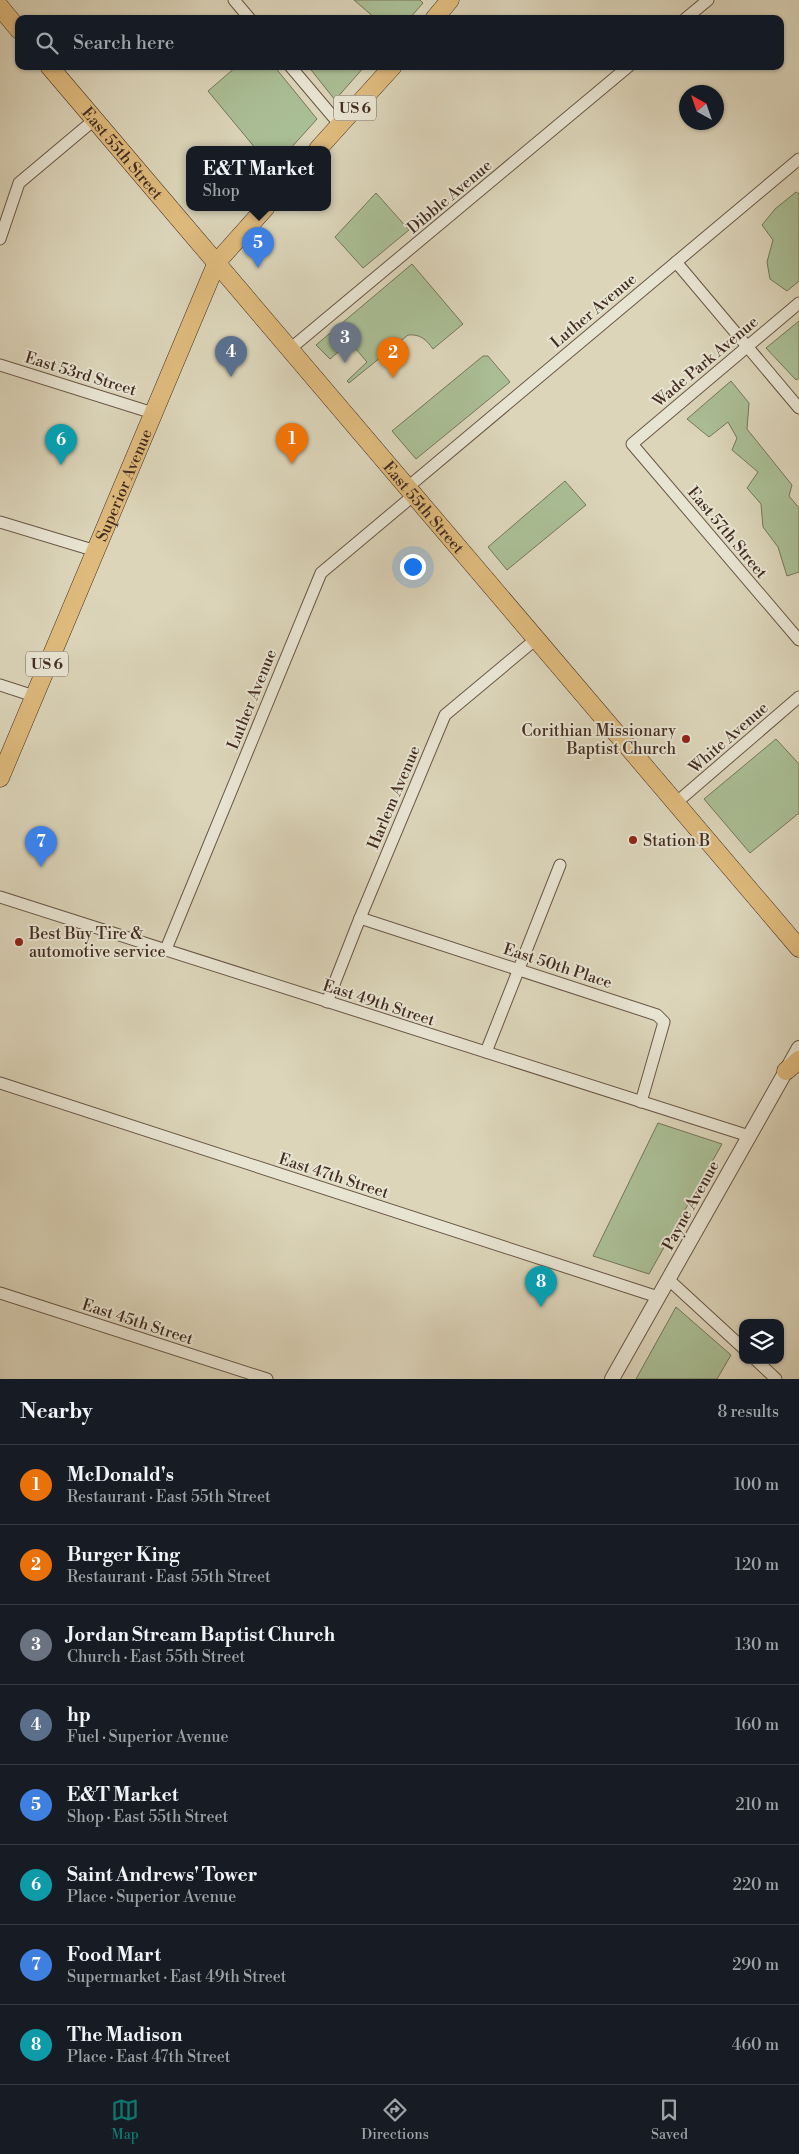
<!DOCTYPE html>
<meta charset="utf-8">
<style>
body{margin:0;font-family:"Libre Bodoni",serif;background:#20242c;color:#f1f3f6}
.controls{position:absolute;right:15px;bottom:15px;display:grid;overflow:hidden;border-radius:10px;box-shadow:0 1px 4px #0004}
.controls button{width:45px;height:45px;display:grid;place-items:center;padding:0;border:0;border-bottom:1px solid #363941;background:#171b24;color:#f1f3f6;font:25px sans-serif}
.compass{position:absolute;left:679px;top:85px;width:45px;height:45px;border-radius:50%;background:#171b24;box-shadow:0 1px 4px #0004;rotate:320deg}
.you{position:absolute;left:412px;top:566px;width:18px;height:18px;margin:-12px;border:4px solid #fff;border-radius:50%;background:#1a73e8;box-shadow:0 0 0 8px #1a73e833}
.badge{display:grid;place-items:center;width:32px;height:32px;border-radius:50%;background:#0f766e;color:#fff;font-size:16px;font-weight:700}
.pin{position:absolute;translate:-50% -41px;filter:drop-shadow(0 1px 2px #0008)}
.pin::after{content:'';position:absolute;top:26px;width:18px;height:15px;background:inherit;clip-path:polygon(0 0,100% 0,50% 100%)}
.popup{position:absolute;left:186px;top:146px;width:145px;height:65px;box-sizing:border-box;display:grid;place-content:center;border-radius:10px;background:#171b24;filter:drop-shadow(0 1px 4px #0005);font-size:16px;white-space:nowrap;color:#9ea1a6}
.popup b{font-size:19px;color:#f1f3f6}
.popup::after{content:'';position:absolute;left:50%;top:100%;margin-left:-10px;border:10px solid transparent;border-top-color:#171b24}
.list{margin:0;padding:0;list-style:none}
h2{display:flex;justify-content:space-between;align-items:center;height:65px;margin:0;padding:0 20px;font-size:21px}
h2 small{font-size:16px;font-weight:400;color:#9ea1a6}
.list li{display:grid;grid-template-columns:32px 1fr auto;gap:15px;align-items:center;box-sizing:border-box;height:80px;padding:0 20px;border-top:1px solid #363941}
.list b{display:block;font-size:19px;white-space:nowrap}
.list p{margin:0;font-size:16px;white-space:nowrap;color:#9ea1a6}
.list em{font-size:16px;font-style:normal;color:#9ea1a6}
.icon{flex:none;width:28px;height:28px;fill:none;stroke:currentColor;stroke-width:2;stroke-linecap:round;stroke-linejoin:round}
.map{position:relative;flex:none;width:799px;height:1379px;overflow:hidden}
.search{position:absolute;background:#171b24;box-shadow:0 1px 4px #0004;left:15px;right:15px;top:15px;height:55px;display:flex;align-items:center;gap:12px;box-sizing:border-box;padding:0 18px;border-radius:10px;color:#9ea1a6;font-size:19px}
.sheet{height:705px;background:#171b24}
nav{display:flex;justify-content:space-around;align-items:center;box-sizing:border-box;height:70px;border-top:1px solid #363941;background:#171b24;font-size:14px;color:#9ea1a6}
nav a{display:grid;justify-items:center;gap:2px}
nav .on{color:#0f766e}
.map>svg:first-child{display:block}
</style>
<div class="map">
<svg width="799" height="1379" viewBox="0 0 799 1379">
<rect width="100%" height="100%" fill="#dcd5ba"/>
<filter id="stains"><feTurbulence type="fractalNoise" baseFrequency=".004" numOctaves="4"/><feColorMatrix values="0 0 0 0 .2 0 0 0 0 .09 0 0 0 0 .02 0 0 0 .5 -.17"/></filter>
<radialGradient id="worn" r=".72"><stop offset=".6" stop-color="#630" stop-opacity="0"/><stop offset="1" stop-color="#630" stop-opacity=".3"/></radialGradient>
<g fill="#aabe95" stroke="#76755a">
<path d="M 354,0 L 420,0 L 423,3 L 409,19 L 376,19 Z"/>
<path d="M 237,66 L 274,66 L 317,119 L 290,149 L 256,149 L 208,91 Z"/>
<path d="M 308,66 L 365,66 L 335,100 Z"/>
<path d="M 796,192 L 799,194 L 799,281 L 787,291 L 770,279 L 767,262 L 773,240 L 762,225 L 775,209 Z"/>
<path d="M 376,193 L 409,230 L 363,268 L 335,237 Z"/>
<path d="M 412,264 L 463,324 L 433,349 C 426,339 420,334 408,335 L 349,383 L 347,381 L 367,362 L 355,348 L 349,353 L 344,347 L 330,359 L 316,345 Z"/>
<path d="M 799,321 L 799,378 L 796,380 L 766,348 Z"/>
<path d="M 483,356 L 488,356 L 510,382 L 416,459 L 392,431 Z"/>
<path d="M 731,381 L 749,403 L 747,429 L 792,485 L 789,496 L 799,508 L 799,572 L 787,576 L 778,547 L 763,527 L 761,504 L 747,488 L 758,472 L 732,450 L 737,438 L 728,422 L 709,437 L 687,419 Z"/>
<path d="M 565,481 L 586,505 L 507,570 L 488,547 Z"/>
<path d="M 776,739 L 799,764 L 799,813 L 750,853 L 704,799 Z"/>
<path d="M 658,1123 L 722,1144 L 649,1274 L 593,1256 Z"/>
<path d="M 676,1307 L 731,1355 L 717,1379 L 636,1379 Z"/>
</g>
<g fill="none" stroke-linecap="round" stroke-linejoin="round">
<defs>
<g id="minor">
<path d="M 234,0 L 250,19"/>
<path d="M 685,19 L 708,0"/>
<path d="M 290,66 L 340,125"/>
<path d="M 0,239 L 19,183 L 94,120"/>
<path d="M 676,262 L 799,408"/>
<path d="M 799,303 L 632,444 L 799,640"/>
<path d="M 290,349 L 629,66"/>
<path d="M 0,365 L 153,413"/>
<path d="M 408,487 L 799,159"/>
<path d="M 0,522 L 96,551"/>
<path d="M 0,685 L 34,696"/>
<path d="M 677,802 L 799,697"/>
<path d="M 0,897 L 749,1136"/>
<path d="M 360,918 L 657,1015 L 664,1022 L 641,1102"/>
<path d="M 166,949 L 321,573 L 414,495"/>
<path d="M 327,1002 L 360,918 L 445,715 L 536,639"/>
<path d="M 486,1052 L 560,865"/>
<path d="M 0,1083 L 658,1297"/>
<path d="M 668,1279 L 743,1348"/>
<path d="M 0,1293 L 267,1379"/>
<path d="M 756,1360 L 776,1379"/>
</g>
<path id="tertiary" d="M 612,1379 L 799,1048"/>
<g id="primary">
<path d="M 0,7 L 19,30"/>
<path d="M 434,19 L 450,0"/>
<path id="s1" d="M 49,66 L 799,948"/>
<path d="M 318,149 L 393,66"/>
<path id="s2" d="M 0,778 L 217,262 L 266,207"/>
<path d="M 786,1071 L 799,1060"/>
</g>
</defs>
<use href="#minor" stroke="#695646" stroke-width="13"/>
<use href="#tertiary" stroke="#695646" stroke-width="16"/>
<use href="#primary" stroke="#432c20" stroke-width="19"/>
<use href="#minor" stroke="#e8e4d2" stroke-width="11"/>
<use href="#tertiary" stroke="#e8e4d2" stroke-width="14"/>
<use href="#primary" stroke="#deba7d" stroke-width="18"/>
</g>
<g fill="#8f2418" stroke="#e8e4d2" stroke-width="2">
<circle cx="686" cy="739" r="5"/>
<circle cx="633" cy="840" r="5"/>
<circle cx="19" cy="942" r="5"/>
</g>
<g text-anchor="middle" stroke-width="4" stroke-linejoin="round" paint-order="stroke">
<g fill="#e8e4d2" stroke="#746355" stroke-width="1">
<rect x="334" y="95.5" width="42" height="25" rx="4"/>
<rect x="26" y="651.5" width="42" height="25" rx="4"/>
</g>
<g font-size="15" font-weight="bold" fill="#432c20">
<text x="355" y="113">US 6</text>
<text x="47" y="669">US 6</text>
</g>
<g font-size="16" fill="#432c20" stroke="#e8e4d2">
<text dy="6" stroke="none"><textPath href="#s1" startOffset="114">East 55th Street</textPath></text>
<text transform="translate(449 196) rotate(-40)" y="6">Dibble Avenue</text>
<text transform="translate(593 310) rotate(-40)" y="6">Luther Avenue</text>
<text transform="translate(705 361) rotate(-40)" y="6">Wade Park Avenue</text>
<text transform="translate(81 373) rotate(17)" y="6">East 53rd Street</text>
<text dy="6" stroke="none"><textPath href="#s2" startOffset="318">Superior Avenue</textPath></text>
<text dy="6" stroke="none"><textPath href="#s1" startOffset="579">East 55th Street</textPath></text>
<text transform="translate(728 532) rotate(50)" y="6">East 57th Street</text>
<text transform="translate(251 699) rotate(-68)" y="6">Luther Avenue</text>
<text transform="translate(728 737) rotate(-41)" y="6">White Avenue</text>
<text transform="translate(393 797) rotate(-67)" y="6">Harlem Avenue</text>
<text transform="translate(558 965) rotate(18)" y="6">East 50th Place</text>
<text transform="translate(379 1002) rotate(18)" y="6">East 49th Street</text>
<text transform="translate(334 1175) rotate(18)" y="6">East 47th Street</text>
<text transform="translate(690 1205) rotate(-61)" y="6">Payne Avenue</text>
<text transform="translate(138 1321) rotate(18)" y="6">East 45th Street</text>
</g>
<g font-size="16" fill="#432c20" stroke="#e8e4d2" text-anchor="start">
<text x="676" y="736" text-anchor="end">Corithian Missionary<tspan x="676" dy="18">Baptist Church</tspan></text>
<text x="643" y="846">Station B</text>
<text x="29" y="939">Best Buy Tire &amp;<tspan x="29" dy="18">automotive service</tspan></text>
</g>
</g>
<rect width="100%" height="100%" filter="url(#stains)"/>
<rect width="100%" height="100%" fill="url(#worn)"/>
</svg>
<div class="controls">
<button><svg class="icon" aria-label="layers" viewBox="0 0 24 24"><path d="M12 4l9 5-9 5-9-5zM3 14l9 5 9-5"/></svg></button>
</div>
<svg class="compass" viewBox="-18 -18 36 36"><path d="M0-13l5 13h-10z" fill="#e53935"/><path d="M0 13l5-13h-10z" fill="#9ea1a6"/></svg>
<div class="you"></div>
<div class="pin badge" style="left:292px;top:464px;background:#e8710a">1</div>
<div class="pin badge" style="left:393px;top:378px;background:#e8710a">2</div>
<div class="pin badge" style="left:345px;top:363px;background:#6b7280">3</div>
<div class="pin badge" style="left:231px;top:377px;background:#5c6f8a">4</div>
<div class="pin badge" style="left:258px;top:268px;background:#3f7fe0">5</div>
<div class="popup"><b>E&amp;T Market</b>Shop</div>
<div class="pin badge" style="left:61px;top:465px;background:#0f9aa8">6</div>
<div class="pin badge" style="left:41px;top:867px;background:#3f7fe0">7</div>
<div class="pin badge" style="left:541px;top:1307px;background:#0f9aa8">8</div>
<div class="search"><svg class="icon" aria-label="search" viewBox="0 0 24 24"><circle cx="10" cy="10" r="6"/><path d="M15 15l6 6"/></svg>Search here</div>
</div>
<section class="sheet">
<h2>Nearby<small>8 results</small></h2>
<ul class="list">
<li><span class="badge" style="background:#e8710a">1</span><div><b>McDonald's</b><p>Restaurant · East 55th Street</p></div><em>100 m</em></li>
<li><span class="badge" style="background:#e8710a">2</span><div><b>Burger King</b><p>Restaurant · East 55th Street</p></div><em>120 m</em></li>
<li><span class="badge" style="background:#6b7280">3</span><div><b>Jordan Stream Baptist Church</b><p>Church · East 55th Street</p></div><em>130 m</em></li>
<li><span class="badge" style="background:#5c6f8a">4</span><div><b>hp</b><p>Fuel · Superior Avenue</p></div><em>160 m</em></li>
<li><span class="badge" style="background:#3f7fe0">5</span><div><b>E&amp;T Market</b><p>Shop · East 55th Street</p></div><em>210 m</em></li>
<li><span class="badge" style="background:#0f9aa8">6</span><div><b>Saint Andrews' Tower</b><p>Place · Superior Avenue</p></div><em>220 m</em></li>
<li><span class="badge" style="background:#3f7fe0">7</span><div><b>Food Mart</b><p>Supermarket · East 49th Street</p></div><em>290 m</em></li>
<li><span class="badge" style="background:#0f9aa8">8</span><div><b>The Madison</b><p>Place · East 47th Street</p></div><em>460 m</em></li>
</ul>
</section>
<nav>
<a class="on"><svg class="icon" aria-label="map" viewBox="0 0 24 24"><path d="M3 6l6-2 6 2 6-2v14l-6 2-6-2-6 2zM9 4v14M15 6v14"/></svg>Map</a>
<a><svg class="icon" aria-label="directions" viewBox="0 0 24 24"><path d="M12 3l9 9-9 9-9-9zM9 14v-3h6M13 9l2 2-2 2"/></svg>Directions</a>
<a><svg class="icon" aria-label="saved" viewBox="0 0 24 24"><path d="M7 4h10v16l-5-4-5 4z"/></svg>Saved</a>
</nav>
